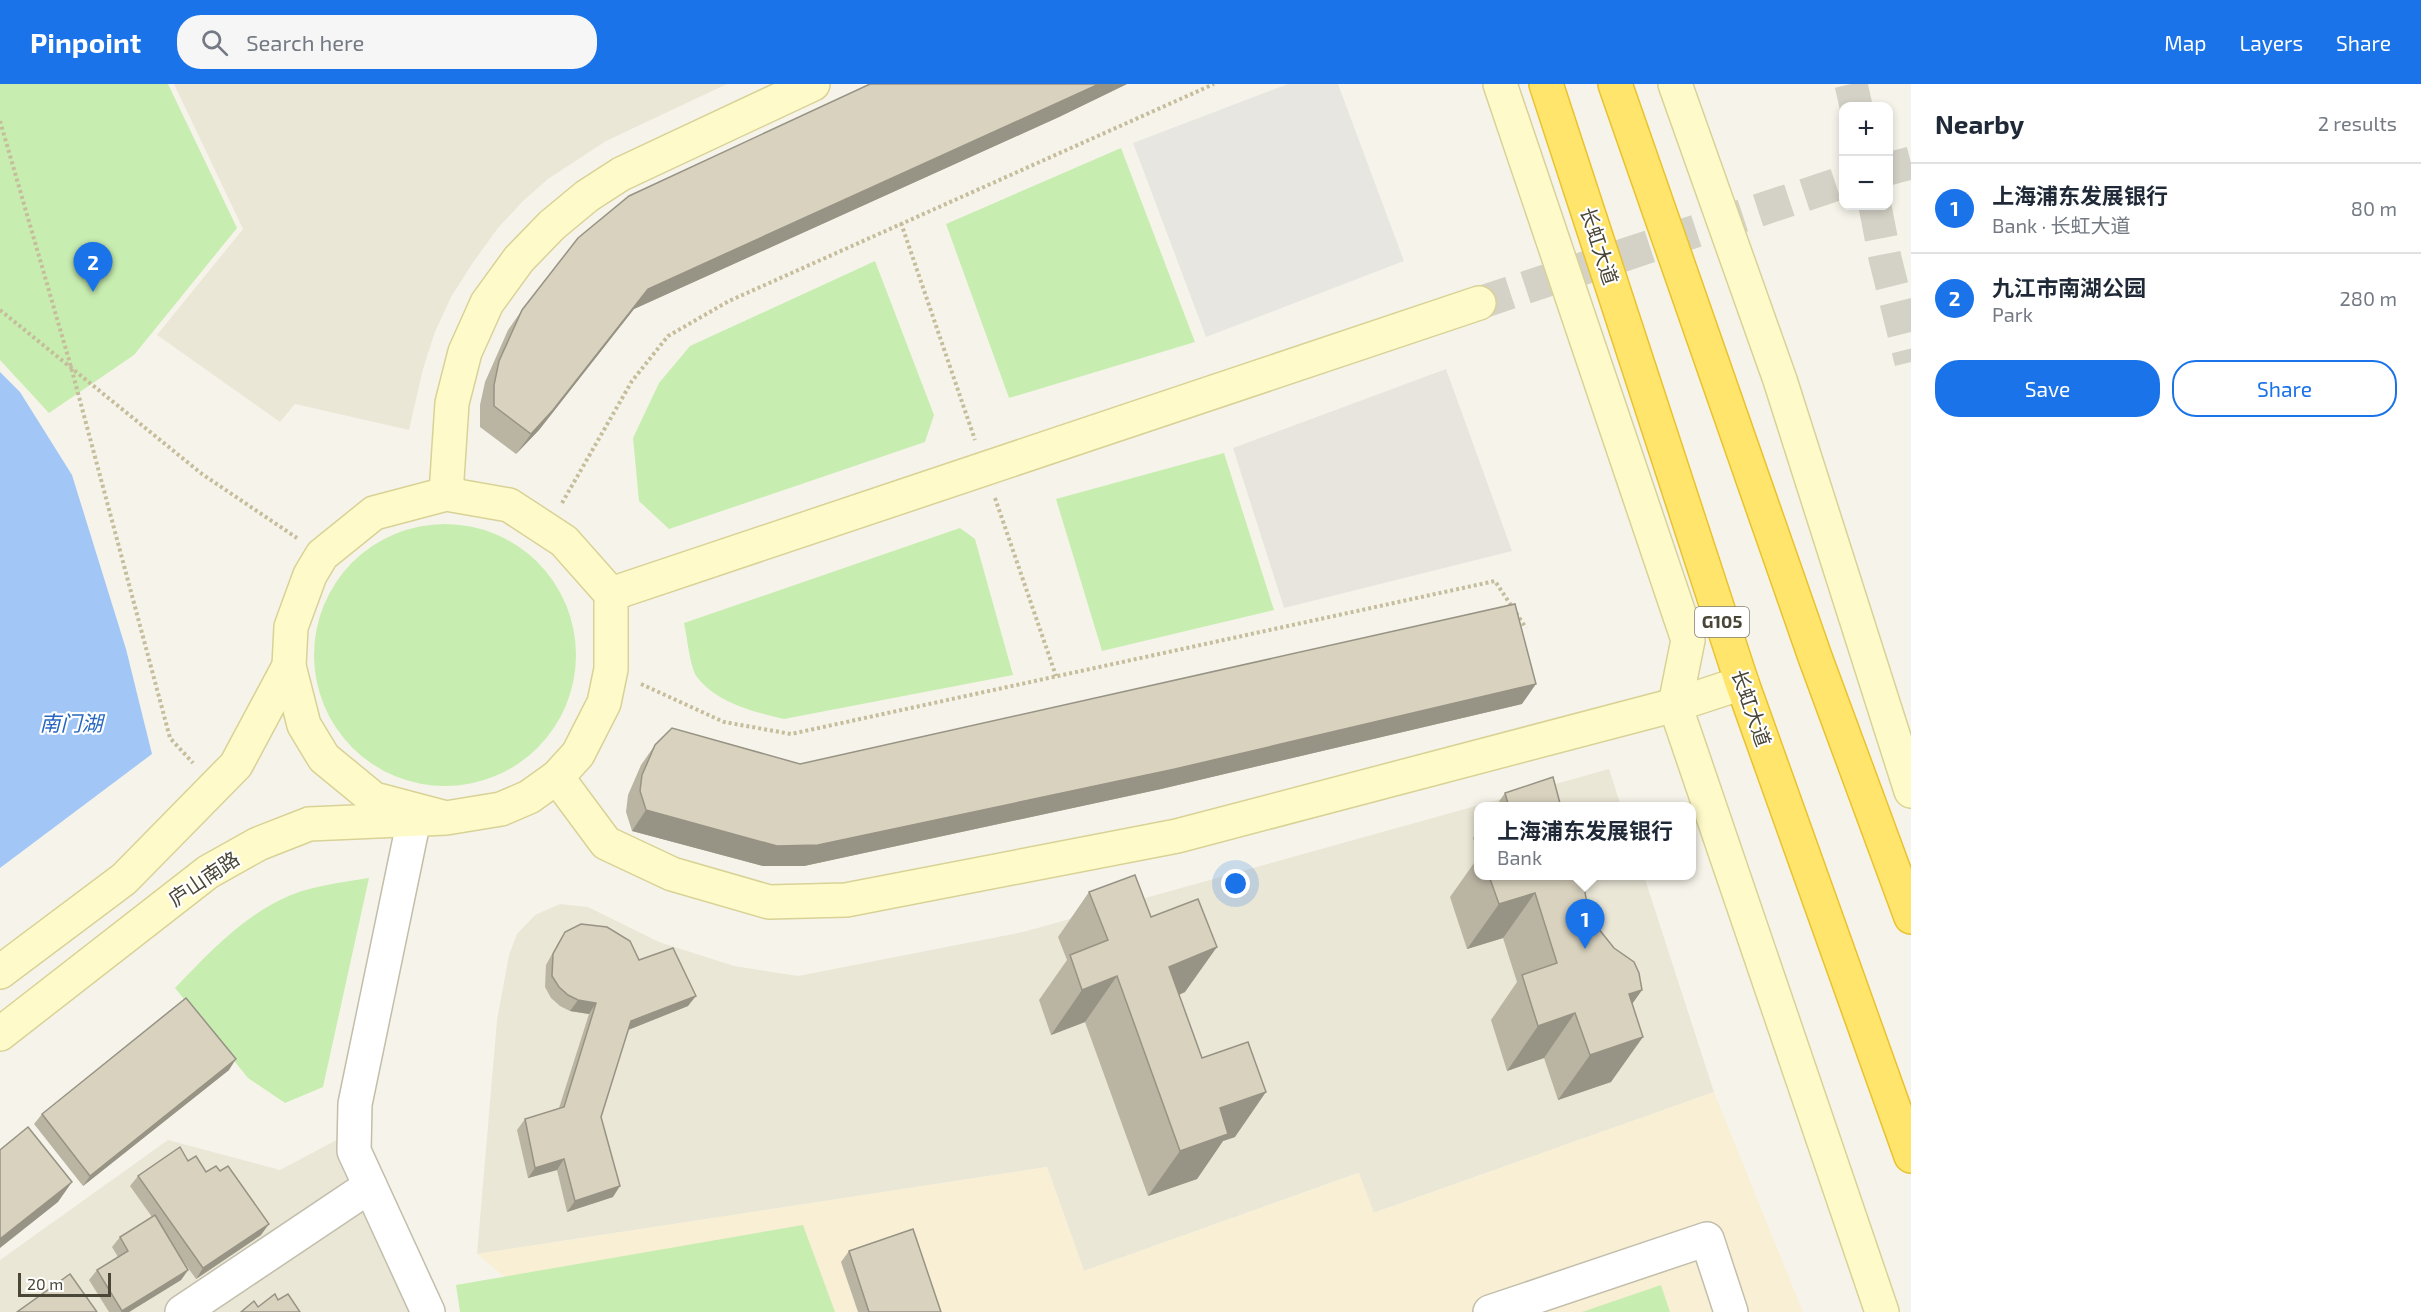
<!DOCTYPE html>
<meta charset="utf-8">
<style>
body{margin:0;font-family:"Exo 2","Noto Sans SC",sans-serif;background:#f6f6f7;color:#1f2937}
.controls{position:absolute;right:18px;top:18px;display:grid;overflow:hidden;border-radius:12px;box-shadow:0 3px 9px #0003}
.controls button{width:54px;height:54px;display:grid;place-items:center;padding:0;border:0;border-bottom:2px solid #e0e1e3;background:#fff;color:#1f2937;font:30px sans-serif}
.scale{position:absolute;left:18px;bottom:15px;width:93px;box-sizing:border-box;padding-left:6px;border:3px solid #4a4637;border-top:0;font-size:16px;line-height:21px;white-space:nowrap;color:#4a4637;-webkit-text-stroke:4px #fff;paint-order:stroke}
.you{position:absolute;left:1236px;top:800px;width:21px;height:21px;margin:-15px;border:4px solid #fff;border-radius:50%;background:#1a73e8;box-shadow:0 0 0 9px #1a73e833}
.badge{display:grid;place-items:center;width:39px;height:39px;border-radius:50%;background:#1a73e8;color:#fff;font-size:20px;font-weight:700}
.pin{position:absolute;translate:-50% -50px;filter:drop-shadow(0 2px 3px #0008)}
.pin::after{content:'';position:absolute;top:32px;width:21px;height:18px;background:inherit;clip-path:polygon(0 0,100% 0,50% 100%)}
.popup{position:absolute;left:1474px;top:718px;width:222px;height:78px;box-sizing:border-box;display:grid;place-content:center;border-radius:12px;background:#fff;filter:drop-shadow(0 2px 4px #0005);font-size:20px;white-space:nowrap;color:#747a83}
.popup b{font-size:22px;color:#1f2937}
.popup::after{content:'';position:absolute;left:50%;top:100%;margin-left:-12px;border:12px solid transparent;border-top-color:#fff}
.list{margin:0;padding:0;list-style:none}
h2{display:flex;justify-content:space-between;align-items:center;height:78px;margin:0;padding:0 24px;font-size:26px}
h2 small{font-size:20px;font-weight:400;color:#747a83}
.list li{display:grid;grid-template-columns:39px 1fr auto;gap:18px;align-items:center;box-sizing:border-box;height:90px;padding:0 24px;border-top:2px solid #e0e1e3}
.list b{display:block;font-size:22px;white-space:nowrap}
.list p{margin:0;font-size:20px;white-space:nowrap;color:#747a83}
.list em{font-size:20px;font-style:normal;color:#747a83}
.actions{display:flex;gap:12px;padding:18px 24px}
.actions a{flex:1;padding:14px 0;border:2px solid #1a73e8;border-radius:24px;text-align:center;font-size:21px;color:#1a73e8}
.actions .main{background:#1a73e8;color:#fff}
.icon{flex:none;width:33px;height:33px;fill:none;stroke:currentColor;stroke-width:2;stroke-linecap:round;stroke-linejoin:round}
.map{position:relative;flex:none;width:1911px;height:1228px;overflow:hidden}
header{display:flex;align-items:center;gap:36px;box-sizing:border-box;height:84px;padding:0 30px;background:#1a73e8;color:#fff}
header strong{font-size:28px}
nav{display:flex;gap:33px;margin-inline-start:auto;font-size:21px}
.search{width:420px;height:54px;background:#f6f6f7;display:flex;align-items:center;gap:15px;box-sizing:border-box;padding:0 21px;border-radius:24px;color:#747a83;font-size:22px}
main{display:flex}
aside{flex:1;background:#fff}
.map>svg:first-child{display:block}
</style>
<header>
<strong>Pinpoint</strong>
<div class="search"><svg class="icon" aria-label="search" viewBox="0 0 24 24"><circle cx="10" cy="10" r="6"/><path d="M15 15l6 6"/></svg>Search here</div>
<nav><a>Map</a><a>Layers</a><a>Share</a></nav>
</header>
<main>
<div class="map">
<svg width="1911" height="1228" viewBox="0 0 1911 1228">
<rect width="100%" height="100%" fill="#f6f4ea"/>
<g fill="#eae7d7">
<path d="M 174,0 L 727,0 L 606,57 L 548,95 L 523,117 L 498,144 L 474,177 L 451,213 L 435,248 L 423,285 L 409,346 L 295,320 L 280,338 L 157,251 L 243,145 Z"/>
<path d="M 1609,685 L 1621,722 L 1478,722 L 1478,792 L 1644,792 L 1714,1008 L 1373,1129 L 1358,1089 L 1084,1187 L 1047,1083 L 477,1170 L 497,936 L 509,871 L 517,850 L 535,831 L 560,820 L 588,823 L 659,858 L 734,882 L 798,892 L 1023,848 Z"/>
<path d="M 363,1042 L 446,1228 L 0,1228 L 0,1176 L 168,1056 L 280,1086 Z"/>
</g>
<path fill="#f8efd4" d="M 1714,1008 L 1803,1228 L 547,1228 L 477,1170 L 1047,1083 L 1084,1187 L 1359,1089 L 1374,1129 Z"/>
<path fill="#e8e5de" d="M 1446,285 L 1512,467 L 1284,524 L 1233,364 Z"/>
<g fill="#c8edb0">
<path d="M 0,0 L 168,0 L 237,144 L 134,271 L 49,329 L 0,276 Z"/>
<path d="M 1121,64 L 1195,258 L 1009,314 L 946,140 Z"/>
<path d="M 875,177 L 934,331 L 925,358 L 669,445 L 639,417 L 633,354 L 659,299 L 690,262 Z"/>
<path d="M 1224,369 L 1274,526 L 1102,567 L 1056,415 Z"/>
<circle cx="445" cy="571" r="131"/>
<path d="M 960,444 L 975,455 L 1013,591 L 784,635 C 754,628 717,619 697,593 C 690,584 687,552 684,539 Z"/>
<path d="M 369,794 L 323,1003 L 285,1019 L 248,994 L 175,904 C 207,871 238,837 280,816 C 307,802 339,799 369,794 Z"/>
<path d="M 803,1141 L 835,1228 L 460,1228 L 456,1201 Z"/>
<path d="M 1661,1201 L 1670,1228 L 1582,1228 Z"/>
</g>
<path fill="#e7e6e1" d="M 1288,0 L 1338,0 L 1404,177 L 1206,253 L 1133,59 Z"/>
<path fill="#a2c7f6" d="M 0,288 L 20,308 L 72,391 L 126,565 L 152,670 L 0,784 Z"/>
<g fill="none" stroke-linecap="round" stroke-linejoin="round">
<g stroke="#d4d1c6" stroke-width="33" stroke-dasharray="33 16" stroke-linecap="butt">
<path d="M 1851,0 L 1856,22"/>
<path d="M 1888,85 L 1911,79"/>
<path d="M 1875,122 L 1885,174 L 1911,278"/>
<path d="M 1479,219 L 1844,98"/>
</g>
<defs>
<g id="street">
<path d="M 414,735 L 355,1020 L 354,1067 L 428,1228"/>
<path d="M 182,1228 L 370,1102"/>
<path d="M 1490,1228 L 1707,1155 L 1731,1228"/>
</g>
<g id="secondary">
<path d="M 1500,0 L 1688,556 L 1675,621 L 1882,1228"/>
<path d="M 1675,0 L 1780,296 L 1911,707"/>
<path d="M 446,410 L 452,319 L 465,268 L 487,219 L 519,175 L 552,141 L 587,112 L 621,90 L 813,0"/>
<path d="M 611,510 L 1479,219"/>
<path d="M 557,693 L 606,759 L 672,790 L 769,818 L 846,816 L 1177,752 L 1675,621 L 1742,599"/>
<path d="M 0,888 L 124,795 L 236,681 L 289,582"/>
<path d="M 0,950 L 208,788 L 258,760 L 309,740 L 446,734 L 501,725 L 529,713 L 557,693 L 578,670 L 604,619 L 611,585 L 611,510 L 564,457 L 509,421 L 446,410 L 374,429 L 322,471 L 310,491 L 291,543 L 289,582 L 304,641 L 324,674 L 374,715 L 446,734"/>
</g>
<g id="highway">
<path d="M 1546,0 L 1742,599 L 1911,1072"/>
<path d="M 1615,0 L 1815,573 L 1911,833"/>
</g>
</defs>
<use href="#street" stroke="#c2beab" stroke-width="36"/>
<use href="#secondary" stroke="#d9d296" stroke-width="36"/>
<use href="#highway" stroke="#e9c230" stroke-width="36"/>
<g stroke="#c5bd9b" stroke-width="4" stroke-dasharray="3 3" stroke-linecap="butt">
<path d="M 0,37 L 71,283 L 170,654 L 193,679"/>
<path d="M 901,139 L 975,356"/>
<path d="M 0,226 L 202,390 L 297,454"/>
<path d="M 995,414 L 1056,592"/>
<path d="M 562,419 L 632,297 L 668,252 L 729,217 L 1214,0"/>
<path d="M 641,600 L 724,638 L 791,650 L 1495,497 L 1526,544"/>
</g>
<use href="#street" stroke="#fff" stroke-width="33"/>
<use href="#secondary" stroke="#fffaca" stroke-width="33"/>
<use href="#highway" stroke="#ffe56b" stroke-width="33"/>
</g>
<g fill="#bab5a3">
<path d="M 870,0 L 1127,0 L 1059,33 L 634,225 L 539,346 L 516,370 L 480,343 L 480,321 L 485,298 L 508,246 L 522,226 Z"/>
<path d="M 1522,620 L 1161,705 L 804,782 L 763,782 L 632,747 L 626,728 L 628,711 L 641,681 L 655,661 L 800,680 Z"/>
<path d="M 1505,709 L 1561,723 L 1495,723 Z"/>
<path d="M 1479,746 L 1479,771 L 1473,754 Z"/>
<path d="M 1479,772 L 1479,792 L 1589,792 L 1585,809 L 1588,823 L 1594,839 L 1642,906 L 1632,920 L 1611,998 L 1558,1016 L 1544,974 L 1507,987 L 1491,936 L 1517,898 L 1503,854 L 1467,865 L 1450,813 Z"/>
<path d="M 1089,808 L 1151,833 L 1185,908 L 1179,911 L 1202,974 L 1235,1053 L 1223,1057 L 1197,1095 L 1148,1112 L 1085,938 L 1051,951 L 1039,916 L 1067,876 L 1058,853 Z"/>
<path d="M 565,848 L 639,876 L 688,922 L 628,946 L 601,1033 L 613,1113 L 567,1128 L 557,1086 L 528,1094 L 517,1046 L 525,1035 L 559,1024 L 589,930 L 570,927 L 560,922 L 551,914 L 545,903 L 546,881 L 558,859 Z"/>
<path d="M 229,986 L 83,1102 L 34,1040 L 42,1030 Z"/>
<path d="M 188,1077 L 206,1088 L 261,1151 L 196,1195 L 181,1174 L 188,1186 L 181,1196 L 129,1228 L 109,1228 L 89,1196 L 97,1186 L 118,1173 L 112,1163 L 120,1153 L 152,1133 L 130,1102 L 138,1092 Z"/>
<path d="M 849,1167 L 941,1228 L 858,1228 L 841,1178 Z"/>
</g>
<g fill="#979385">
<path d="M 1099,0 L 1127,0 L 1059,33 L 634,225 L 539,346 L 516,370 L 531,350 L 648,205 Z"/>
<path d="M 1536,600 L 1522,620 L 1161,705 L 804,782 L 763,782 L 632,747 L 646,726 Z"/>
<path d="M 1535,809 L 1503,854 L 1467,865 L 1499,820 Z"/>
<path d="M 1217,863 L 1185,908 L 1137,928 L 1169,883 Z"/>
<path d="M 1117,892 L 1085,938 L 1051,951 L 1082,906 Z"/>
<path d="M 1642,906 L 1610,951 L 1629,910 Z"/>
<path d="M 696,912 L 688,922 L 623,948 L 631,937 Z"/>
<path d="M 578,916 L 596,919 L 589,930 L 570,927 Z"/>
<path d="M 1575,929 L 1544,974 L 1507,987 L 1538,942 Z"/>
<path d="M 1643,953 L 1611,998 L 1558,1016 L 1590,971 Z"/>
<path d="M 236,975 L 229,986 L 83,1102 L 90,1092 Z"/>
<path d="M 1266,1008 L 1235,1053 L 1223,1057 L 1197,1095 L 1148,1112 L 1180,1067 L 1220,1024 Z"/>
<path d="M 564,1075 L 557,1086 L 528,1094 L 535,1084 Z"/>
<path d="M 72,1098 L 58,1118 L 0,1164 L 0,1155 Z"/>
<path d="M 620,1102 L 613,1113 L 567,1128 L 575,1117 Z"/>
<path d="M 269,1140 L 261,1151 L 196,1195 L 203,1184 Z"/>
<path d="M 188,1186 L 181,1196 L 129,1228 L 121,1228 Z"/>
</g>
<g fill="#d8d2be" stroke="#979385" stroke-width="1.5">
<path d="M 870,0 L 1099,0 L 648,205 L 553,326 L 531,350 L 494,322 L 494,301 L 499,277 L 522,226 L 578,154 L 629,112 Z"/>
<path d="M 1515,520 L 1536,600 L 1175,685 L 818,761 L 777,762 L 646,726 L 640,707 L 642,691 L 655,661 L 672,644 L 800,680 Z"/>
<path d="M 1553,693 L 1561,723 L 1509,723 L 1505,709 Z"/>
<path d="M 1135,791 L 1151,833 L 1198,815 L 1217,863 L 1169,883 L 1202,974 L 1248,958 L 1266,1008 L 1220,1024 L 1228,1050 L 1180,1067 L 1117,892 L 1082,906 L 1070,871 L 1108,856 L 1089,808 Z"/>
<path d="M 1489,792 L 1589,792 L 1585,809 L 1588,823 L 1594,839 L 1614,864 L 1634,878 L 1639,889 L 1642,906 L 1629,910 L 1643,953 L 1590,971 L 1575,929 L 1538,942 L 1522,891 L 1557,879 L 1535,809 L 1499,820 Z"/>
<path d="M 581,840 L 607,843 L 630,857 L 639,876 L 673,864 L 696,912 L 631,937 L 601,1033 L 620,1102 L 575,1117 L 564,1075 L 535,1084 L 525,1035 L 564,1023 L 596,919 L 578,916 L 568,911 L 559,903 L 552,892 L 553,870 L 565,848 Z"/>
<path d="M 186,914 L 236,975 L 90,1092 L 42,1030 Z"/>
<path d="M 28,1043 L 72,1098 L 0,1155 L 0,1066 Z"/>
<path d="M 180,1063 L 188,1077 L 196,1072 L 206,1088 L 216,1082 L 220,1087 L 228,1082 L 269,1140 L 203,1184 L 138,1092 Z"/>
<path d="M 155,1131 L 188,1186 L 122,1227 L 97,1186 L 128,1167 L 120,1153 Z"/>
<path d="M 913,1145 L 941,1228 L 869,1228 L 849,1167 Z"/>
<path d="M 70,1190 L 97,1228 L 17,1228 Z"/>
<path d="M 275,1210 L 278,1216 L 288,1210 L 300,1228 L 241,1228 L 254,1217 L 258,1223 Z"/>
</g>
<g text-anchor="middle" stroke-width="4.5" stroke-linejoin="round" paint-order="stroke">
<rect fill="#fff" stroke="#807e73" stroke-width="1.5" x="1695" y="523" width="54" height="30" rx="4.5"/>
<g font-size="18" font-weight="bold" fill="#4a4637">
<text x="1722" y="544">G105</text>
</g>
<g font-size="20" fill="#4a4637" stroke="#fff">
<text transform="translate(1599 162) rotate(72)" y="7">长虹大道</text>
<text transform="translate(1751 624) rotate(71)" y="7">长虹大道</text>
<text transform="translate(204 795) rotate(-34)" y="7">庐山南路</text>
</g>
<g font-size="21" font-style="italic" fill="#2767c0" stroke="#fff">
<text x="71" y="647">南门湖</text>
</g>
</g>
</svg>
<div class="controls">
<button>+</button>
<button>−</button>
</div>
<div class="scale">20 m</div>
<div class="you"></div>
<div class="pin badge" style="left:1585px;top:865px">1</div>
<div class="popup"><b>上海浦东发展银行</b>Bank</div>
<div class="pin badge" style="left:93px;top:208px">2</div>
</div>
<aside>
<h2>Nearby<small>2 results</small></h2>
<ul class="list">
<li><span class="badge">1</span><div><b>上海浦东发展银行</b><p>Bank · 长虹大道</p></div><em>80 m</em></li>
<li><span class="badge">2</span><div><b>九江市南湖公园</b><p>Park</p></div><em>280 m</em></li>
</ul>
<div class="actions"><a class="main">Save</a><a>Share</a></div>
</aside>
</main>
